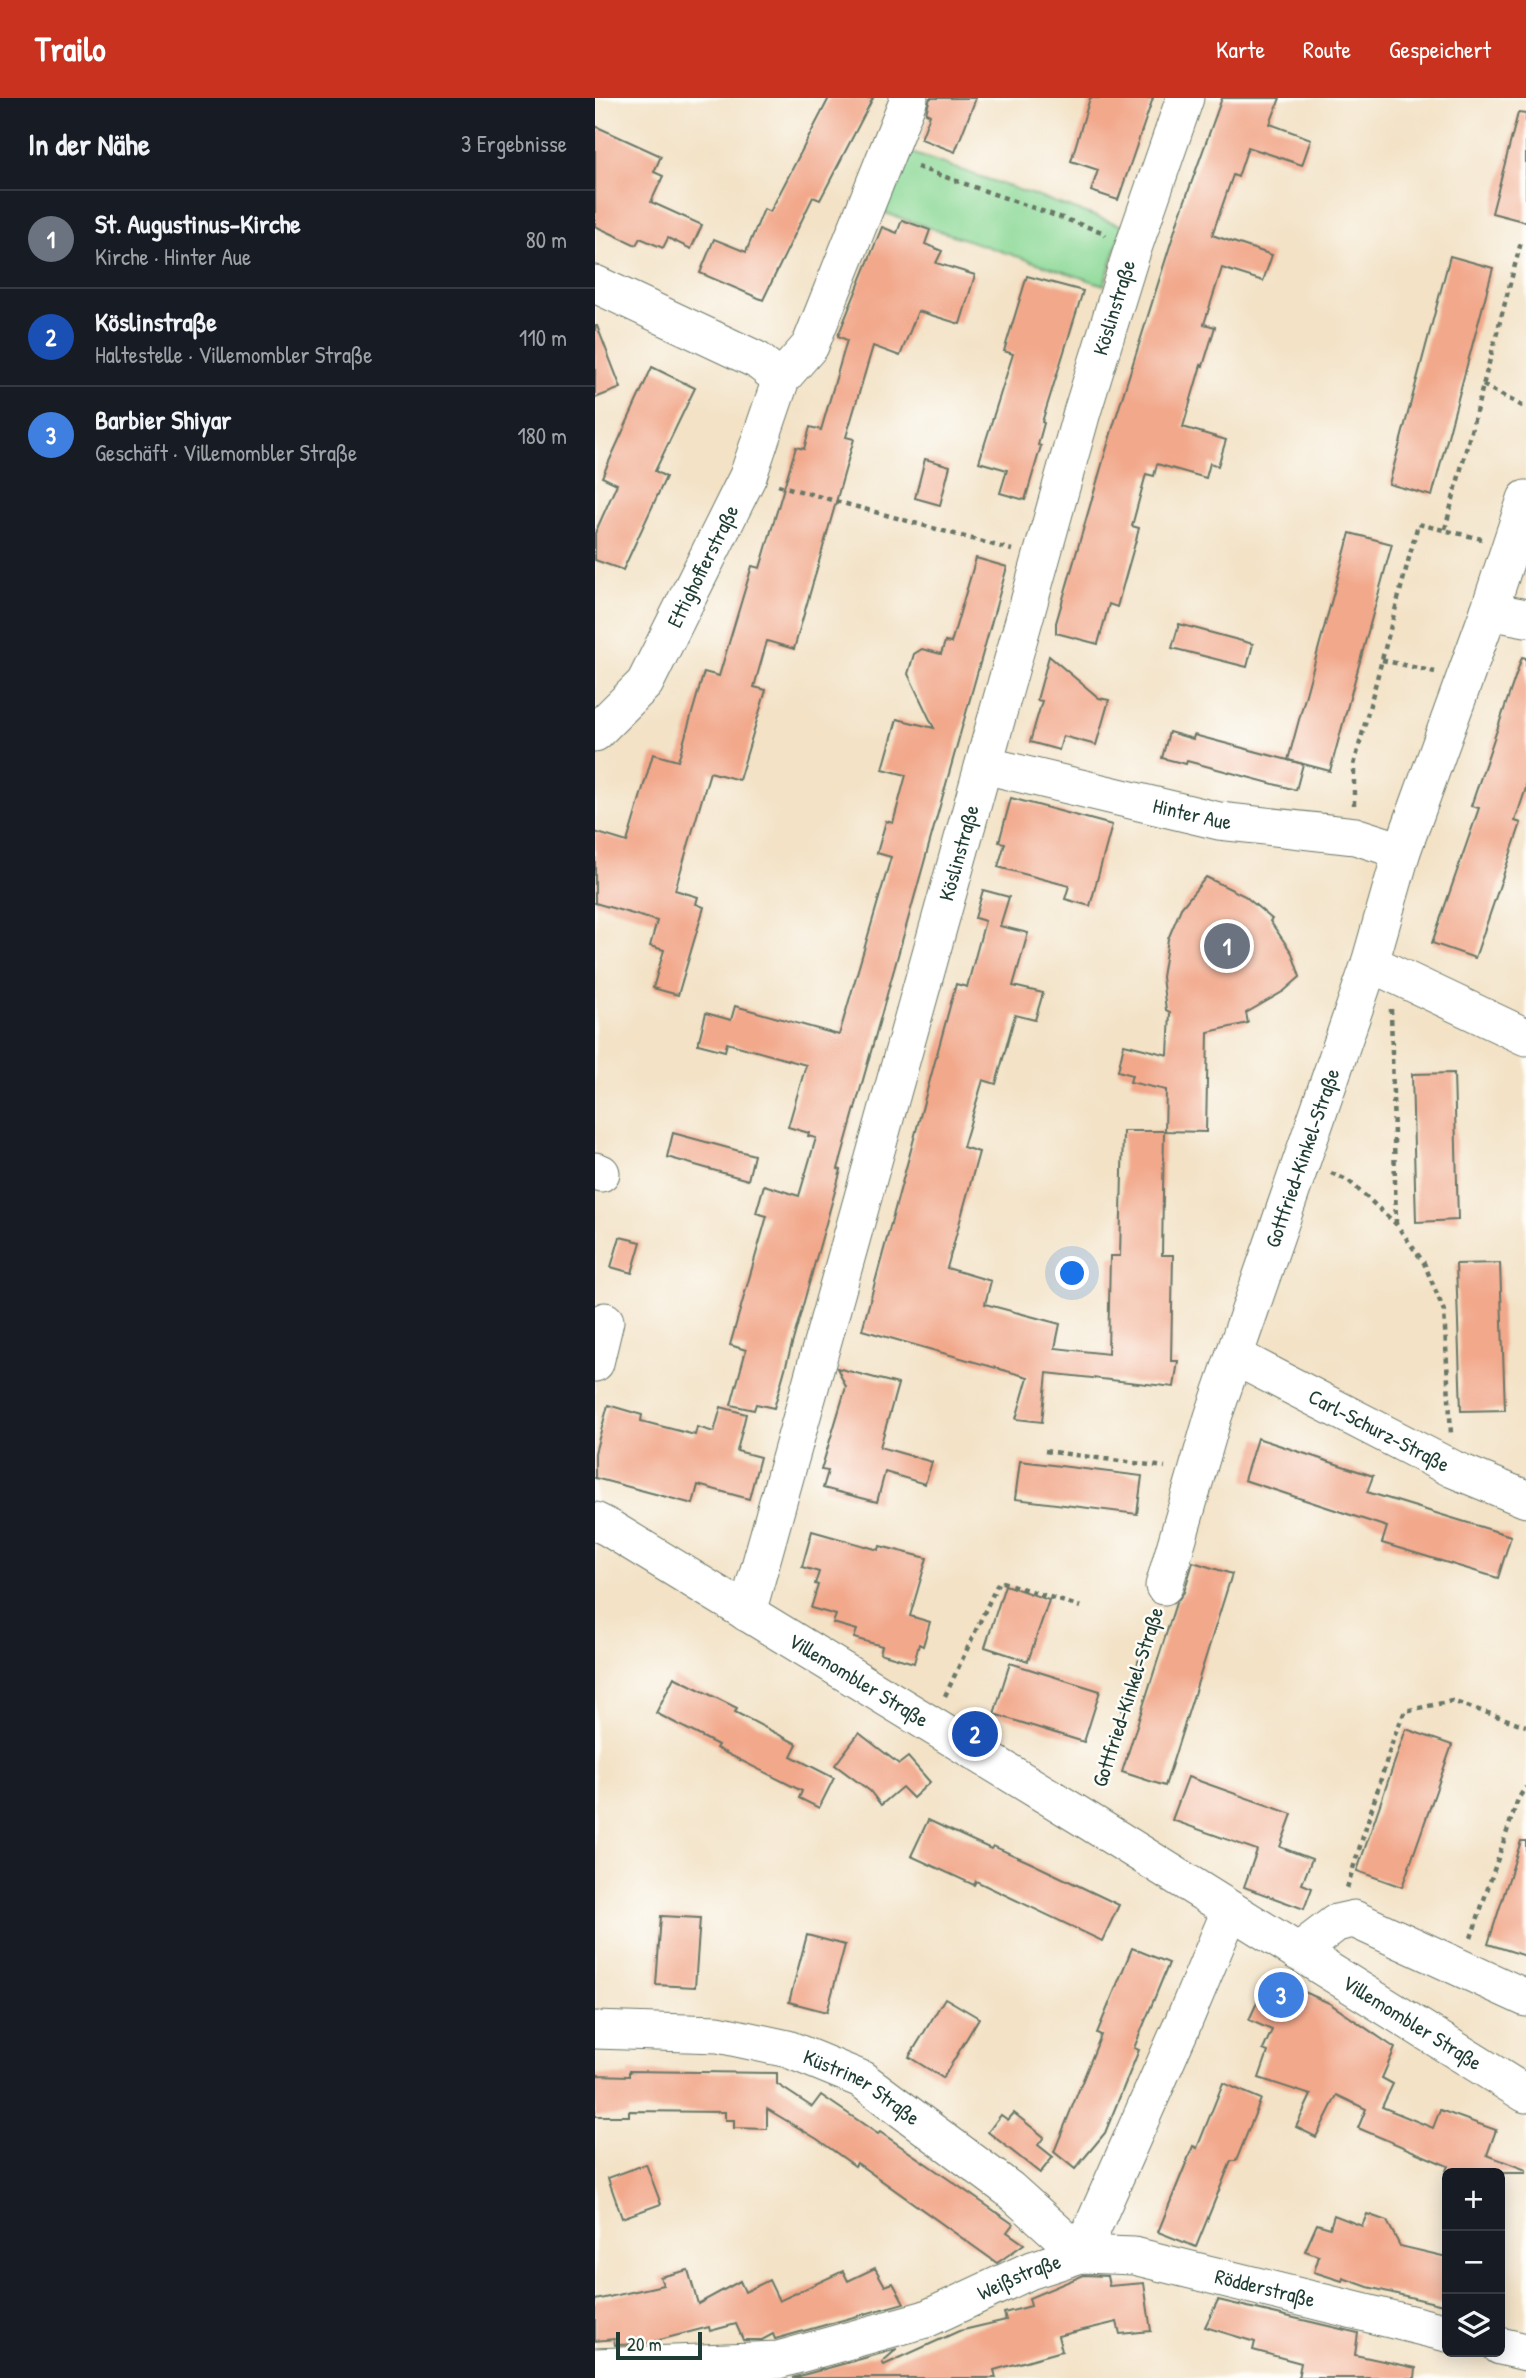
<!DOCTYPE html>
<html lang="de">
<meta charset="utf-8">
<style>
body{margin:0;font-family:"Patrick Hand",sans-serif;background:#20242c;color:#f1f3f6}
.controls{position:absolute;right:21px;bottom:21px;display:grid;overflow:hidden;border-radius:10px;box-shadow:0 4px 18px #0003}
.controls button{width:63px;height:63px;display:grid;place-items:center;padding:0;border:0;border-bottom:2px solid #363941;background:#171b24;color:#f1f3f6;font:35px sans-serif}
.scale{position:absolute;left:21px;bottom:18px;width:86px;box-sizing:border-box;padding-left:7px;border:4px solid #1f3d34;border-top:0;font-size:19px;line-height:24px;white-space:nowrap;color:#1f3d34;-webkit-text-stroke:5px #fdfcf7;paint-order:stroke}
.you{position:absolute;left:478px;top:1176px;width:24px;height:24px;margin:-18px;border:5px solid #fff;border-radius:50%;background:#1a73e8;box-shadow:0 0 0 10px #1a73e833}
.badge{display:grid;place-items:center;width:46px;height:46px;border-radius:50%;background:#c8321e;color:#fff;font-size:23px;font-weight:700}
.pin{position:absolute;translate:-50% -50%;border:4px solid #fff;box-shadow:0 2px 7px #0006}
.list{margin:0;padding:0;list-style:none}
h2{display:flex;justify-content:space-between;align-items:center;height:91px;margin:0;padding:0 28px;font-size:30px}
h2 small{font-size:23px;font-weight:400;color:#9ea1a6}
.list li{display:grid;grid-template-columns:46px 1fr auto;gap:21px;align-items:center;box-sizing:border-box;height:98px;padding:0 28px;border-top:2px solid #363941}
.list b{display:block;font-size:26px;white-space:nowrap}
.list p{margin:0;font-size:23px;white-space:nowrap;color:#9ea1a6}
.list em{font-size:23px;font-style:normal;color:#9ea1a6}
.icon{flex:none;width:38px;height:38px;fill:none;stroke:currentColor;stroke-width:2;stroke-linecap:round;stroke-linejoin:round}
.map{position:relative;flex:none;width:931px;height:2280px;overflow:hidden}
header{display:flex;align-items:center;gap:42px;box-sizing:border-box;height:98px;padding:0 35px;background:#c8321e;color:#fff}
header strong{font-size:33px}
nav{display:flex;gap:38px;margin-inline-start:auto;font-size:24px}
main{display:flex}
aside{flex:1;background:#171b24}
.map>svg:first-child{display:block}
</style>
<header>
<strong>Trailo</strong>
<nav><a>Karte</a><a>Route</a><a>Gespeichert</a></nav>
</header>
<main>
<aside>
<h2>In der Nähe<small>3 Ergebnisse</small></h2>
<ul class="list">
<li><span class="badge" style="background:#6b7280">1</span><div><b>St. Augustinus-Kirche</b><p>Kirche · Hinter Aue</p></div><em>80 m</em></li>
<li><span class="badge" style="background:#1a4fb4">2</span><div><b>Köslinstraße</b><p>Haltestelle · Villemombler Straße</p></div><em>110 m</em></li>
<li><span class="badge" style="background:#3f7fe0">3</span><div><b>Barbier Shiyar</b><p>Geschäft · Villemombler Straße</p></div><em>180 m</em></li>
</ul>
</aside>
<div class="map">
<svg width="931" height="2280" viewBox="0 0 931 2280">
<rect width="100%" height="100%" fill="#fdfcf7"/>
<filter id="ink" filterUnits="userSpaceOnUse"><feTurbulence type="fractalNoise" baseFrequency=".0143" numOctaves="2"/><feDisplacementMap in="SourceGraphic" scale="14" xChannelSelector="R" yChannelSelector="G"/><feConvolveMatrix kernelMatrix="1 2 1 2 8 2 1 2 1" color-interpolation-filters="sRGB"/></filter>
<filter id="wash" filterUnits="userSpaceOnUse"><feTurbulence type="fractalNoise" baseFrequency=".00686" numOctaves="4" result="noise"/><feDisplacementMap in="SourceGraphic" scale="28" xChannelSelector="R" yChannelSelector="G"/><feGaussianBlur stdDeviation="1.57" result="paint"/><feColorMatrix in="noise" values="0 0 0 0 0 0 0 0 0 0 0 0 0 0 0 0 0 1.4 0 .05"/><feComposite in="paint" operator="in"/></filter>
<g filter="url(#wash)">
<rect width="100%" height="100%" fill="#f3e2c6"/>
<path fill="#8cd997" stroke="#568b66" stroke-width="2" d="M 308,52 L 528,128 L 509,187 L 284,113 Z"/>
<g id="blocks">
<g fill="#f2a88b">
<path d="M 234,0 L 278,0 L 225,102 L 218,99 L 168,202 L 105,175 L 119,141 L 151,154 L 169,111 L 175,114 Z"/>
<path d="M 335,0 L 381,0 L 360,54 L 326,41 L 335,17 L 331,15 Z"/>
<path d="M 495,0 L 558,0 L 523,102 L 496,93 L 503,72 L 476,63 Z"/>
<path d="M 627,0 L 685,0 L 675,26 L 716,41 L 707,67 L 653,49 L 643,79 L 638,77 L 617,137 L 677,157 L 668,183 L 627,170 L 609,226 L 620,229 L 608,268 L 606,267 L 588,329 L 631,342 L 623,368 L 615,365 L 611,380 L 562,366 L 559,378 L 551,376 L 537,428 L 544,430 L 541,442 L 522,509 L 514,506 L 503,546 L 461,535 L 461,525 L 517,332 L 584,119 Z"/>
<path d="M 923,15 L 931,16 L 931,124 L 897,115 Z"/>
<path d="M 0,28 L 66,58 L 59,74 L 68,78 L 56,104 L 107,127 L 96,151 L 73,140 L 68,150 L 45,140 L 41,147 L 0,128 Z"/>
<path d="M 307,122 L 335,132 L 330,146 L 347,153 L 341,165 L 380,177 L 365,226 L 323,213 L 305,258 L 278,248 L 251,339 L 259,341 L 199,551 L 172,543 L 159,589 L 171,592 L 144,682 L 115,674 L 80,792 L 103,799 L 101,806 L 109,809 L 83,897 L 58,890 L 69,852 L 55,848 L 62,823 L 0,805 L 0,734 L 32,744 L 58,656 L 83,663 L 109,574 L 124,578 L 157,468 L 165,470 L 201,349 L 209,351 L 215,329 L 226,332 L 252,242 L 243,238 L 287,129 L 302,135 Z"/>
<path d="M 855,158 L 898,170 L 837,398 L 794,386 Z"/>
<path d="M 432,178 L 488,193 L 447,324 L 449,325 L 443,347 L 446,348 L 430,402 L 405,395 L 412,372 L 384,364 L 418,256 L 409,253 Z"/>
<path d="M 0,228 L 2,228 L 26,290 L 0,300 Z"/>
<path d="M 57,269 L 100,290 L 60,373 L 71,379 L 28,472 L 0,462 L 0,435 L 22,386 L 7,379 Z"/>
<path d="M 330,361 L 355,368 L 345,407 L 320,400 Z"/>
<path d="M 755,435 L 797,446 L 735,673 L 693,662 Z"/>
<path d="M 381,460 L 412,469 L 243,1071 L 246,1072 L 179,1310 L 161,1306 L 159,1312 L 136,1307 L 151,1252 L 135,1247 L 172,1118 L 161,1115 L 169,1087 L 204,1098 L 221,1040 L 213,1038 L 214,1035 L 193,1029 L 211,967 L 132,945 L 130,953 L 103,946 L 111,915 L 136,922 L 140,908 L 244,937 L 296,759 L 282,755 L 291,723 L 298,725 L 311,677 L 288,671 L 302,621 L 339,630 L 313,576 L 319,556 L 327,551 L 346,556 L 350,544 L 356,545 Z"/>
<path d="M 584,526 L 658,546 L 652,569 L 577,550 Z"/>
<path d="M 454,558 L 504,600 L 514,602 L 501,647 L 468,638 L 464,652 L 435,644 L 447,603 L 442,602 Z"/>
<path d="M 927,559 L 931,560 L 931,690 L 920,723 L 926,725 L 880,860 L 837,845 L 884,710 L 876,708 Z"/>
<path d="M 574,634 L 598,641 L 599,637 L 708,666 L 701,692 L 592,663 L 591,666 L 567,660 Z"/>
<path d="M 416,700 L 517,727 L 495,808 L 470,801 L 474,788 L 403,769 L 410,745 L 404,744 Z"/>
<path d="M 611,779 L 650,798 L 677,821 L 675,823 L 697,855 L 705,879 L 689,893 L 651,915 L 653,925 L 613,934 L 611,1034 L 570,1033 L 571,992 L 535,984 L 537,977 L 523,973 L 529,946 L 573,957 L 575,914 L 571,912 L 567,879 L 573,841 L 586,810 Z"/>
<path d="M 388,792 L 414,799 L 405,828 L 433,835 L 418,888 L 448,895 L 440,922 L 420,917 L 401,986 L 388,982 L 368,1049 L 384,1054 L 352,1170 L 396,1183 L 390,1206 L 465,1226 L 460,1250 L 513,1256 L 515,1158 L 525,1158 L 528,1033 L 569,1033 L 567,1157 L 578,1157 L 576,1263 L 583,1263 L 579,1289 L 452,1275 L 447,1324 L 421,1321 L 433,1279 L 267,1232 L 361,886 L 372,889 L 390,823 L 380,820 Z"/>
<path d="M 859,975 L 863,1122 L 821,1124 L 817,976 Z"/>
<path d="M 78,1035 L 159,1057 L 153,1082 L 72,1059 Z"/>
<path d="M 25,1139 L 46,1144 L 37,1175 L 16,1169 Z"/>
<path d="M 905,1165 L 910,1312 L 866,1313 L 861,1166 Z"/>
<path d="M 242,1270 L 303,1286 L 285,1349 L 337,1364 L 330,1386 L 290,1374 L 282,1404 L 228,1390 L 233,1373 L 226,1372 L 251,1289 Z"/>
<path d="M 13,1307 L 47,1317 L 46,1323 L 100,1337 L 102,1329 L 119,1334 L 126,1309 L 151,1316 L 142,1353 L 165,1359 L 154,1401 L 103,1387 L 98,1406 L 0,1380 L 0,1355 Z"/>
<path d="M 662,1340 L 778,1378 L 772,1394 L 916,1438 L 903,1480 L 787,1445 L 792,1429 L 649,1382 Z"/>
<path d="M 425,1363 L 547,1378 L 542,1416 L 420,1401 Z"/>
<path d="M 217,1433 L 284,1452 L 285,1448 L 332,1460 L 315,1518 L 335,1524 L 328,1548 L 324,1546 L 319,1565 L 285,1555 L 287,1548 L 259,1540 L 262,1532 L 238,1525 L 241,1517 L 216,1510 L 223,1487 L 220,1486 L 224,1474 L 207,1469 Z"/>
<path d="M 598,1464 L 637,1476 L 570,1688 L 527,1674 L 581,1505 L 589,1494 Z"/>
<path d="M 410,1487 L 454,1502 L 433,1563 L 390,1549 Z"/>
<path d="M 415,1565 L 505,1593 L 489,1644 L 399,1616 Z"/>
<path d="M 79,1579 L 142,1610 L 140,1614 L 202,1646 L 196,1658 L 239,1680 L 224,1710 L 204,1700 L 207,1693 L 121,1650 L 123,1647 L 61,1615 Z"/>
<path d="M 811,1631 L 857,1647 L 807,1789 L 762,1773 Z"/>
<path d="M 264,1635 L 304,1666 L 313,1659 L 335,1684 L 318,1700 L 307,1689 L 286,1707 L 275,1693 L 240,1667 Z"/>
<path d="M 593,1679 L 697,1716 L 685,1749 L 717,1761 L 707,1786 L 717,1790 L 709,1811 L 649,1789 L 662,1752 L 577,1722 Z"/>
<path d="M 333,1722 L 396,1751 L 398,1748 L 436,1765 L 524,1807 L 507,1843 L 381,1783 L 379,1787 L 316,1758 Z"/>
<path d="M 926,1743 L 931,1743 L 931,1858 L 893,1846 Z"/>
<path d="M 66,1818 L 105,1820 L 100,1889 L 61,1887 Z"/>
<path d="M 212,1837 L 250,1847 L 232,1914 L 194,1904 Z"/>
<path d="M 537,1850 L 574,1865 L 539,1950 L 544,1952 L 510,2035 L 480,2071 L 459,2054 L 506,1937 L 502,1935 Z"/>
<path d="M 674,1878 L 734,1905 L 800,1950 L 787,1980 L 798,1986 L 787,2009 L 838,2030 L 845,2012 L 901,2032 L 892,2057 L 931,2072 L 931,2075 L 850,2075 L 853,2068 L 763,2030 L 771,2011 L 742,1997 L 721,2039 L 701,2029 L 716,1997 L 664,1980 L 673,1954 L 668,1952 L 677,1932 L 654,1922 Z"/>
<path d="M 350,1900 L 384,1920 L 348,1980 L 314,1959 Z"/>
<path d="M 34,1973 L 182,1975 L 182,1986 L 217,2009 L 226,1997 L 283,2036 L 285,2034 L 391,2107 L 418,2126 L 412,2134 L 429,2146 L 402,2165 L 262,2065 L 260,2068 L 222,2041 L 172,2011 L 172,2031 L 139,2030 L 139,2022 L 130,2022 L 130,2014 L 34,2013 L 34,2018 L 0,2018 L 0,1977 L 34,1978 Z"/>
<path d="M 628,1985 L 666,2001 L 641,2063 L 636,2063 L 601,2149 L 563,2134 L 598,2048 L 602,2050 Z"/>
<path d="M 419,2015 L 449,2039 L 443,2047 L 458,2059 L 445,2075 L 393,2034 L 406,2017 L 413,2022 Z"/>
<path d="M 51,2066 L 66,2106 L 27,2120 L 13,2080 Z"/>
<path d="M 772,2116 L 792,2123 L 805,2148 L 852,2159 L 852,2208 L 773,2189 L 748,2180 L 747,2183 L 719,2174 L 724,2158 L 710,2153 L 722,2126 L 735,2130 L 739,2117 L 767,2128 Z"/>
<path d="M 280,2170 L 290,2188 L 298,2185 L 309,2205 L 180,2241 L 178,2236 L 167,2242 L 148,2242 L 141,2226 L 115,2233 L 114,2229 L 49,2246 L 20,2247 L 19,2241 L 0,2243 L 0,2202 L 68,2187 L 65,2179 L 93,2172 L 103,2206 L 145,2183 L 150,2194 L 174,2182 L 184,2203 L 248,2173 L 253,2183 Z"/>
<path d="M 489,2177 L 512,2178 L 514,2188 L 549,2185 L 556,2233 L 525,2236 L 522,2224 L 463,2238 L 467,2253 L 399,2272 L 401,2280 L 197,2280 L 302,2251 L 287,2264 L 289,2267 L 364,2233 L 411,2222 L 409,2215 L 436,2208 L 434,2200 Z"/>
<path d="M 623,2202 L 763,2235 L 760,2257 L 821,2270 L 820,2280 L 703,2280 L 706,2265 L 658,2252 L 660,2244 L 610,2229 Z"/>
</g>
</g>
</g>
<g filter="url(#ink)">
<use href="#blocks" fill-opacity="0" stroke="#697767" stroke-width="2"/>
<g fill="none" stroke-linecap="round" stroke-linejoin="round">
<defs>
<g id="minor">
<path d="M 0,186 L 162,262 L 186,281"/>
<path d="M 894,513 L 931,520"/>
<path id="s1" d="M 0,635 L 50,585 L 153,378 L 186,281 L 215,248 L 314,0"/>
<path id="s2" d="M 389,667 L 624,723 L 760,738 L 807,753"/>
<path d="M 775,865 L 931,939"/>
<path d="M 0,1073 L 6,1075"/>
<path id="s3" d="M 639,1258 L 858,1371 L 931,1401"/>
<path d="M 0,1265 L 10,1223"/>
<path id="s4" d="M 0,1423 L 14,1430 L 495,1724 L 931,1996"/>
<path id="s5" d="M 569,1488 L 618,1319 L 775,865 L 807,753 L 894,513 L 931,401"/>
<path id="s6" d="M 152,1515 L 487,314 L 535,159 L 590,0"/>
<path d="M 703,1854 L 741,1825 L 759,1821 L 931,1900"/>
<path id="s7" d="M 0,1932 L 123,1936 L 193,1951 L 266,1981 L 414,2091 L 486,2156"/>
<path d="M 486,2156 L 588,1925 L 635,1813"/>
<path d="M 905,2248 L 931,2254"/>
<path id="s8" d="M 0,2269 L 183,2262 L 331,2221 L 434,2173 L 486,2156 L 539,2158 L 852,2235"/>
</g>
</defs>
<use href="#minor" stroke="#697767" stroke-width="39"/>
<g stroke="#697767" stroke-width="4.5" stroke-dasharray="5 5" stroke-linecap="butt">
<path d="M 322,69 L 507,134 L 510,138"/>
<path d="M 888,287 L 931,310"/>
<path d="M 183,387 L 417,452"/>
<path d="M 850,431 L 925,148 L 931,150"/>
<path d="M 787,562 L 840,574"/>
<path d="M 759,707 L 759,667 L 823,426 L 887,441"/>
<path d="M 796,911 L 801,1126"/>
<path d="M 736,1075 L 754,1083 L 801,1126 L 829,1165 L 849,1213 L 856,1336"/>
<path d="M 450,1353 L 570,1369"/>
<path d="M 350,1598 L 404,1483 L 486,1509"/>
<path d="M 503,1690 L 560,1516"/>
<path d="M 752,1790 L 799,1639 L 810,1613 L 857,1603 L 931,1628"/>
<path d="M 876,1840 L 923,1701 L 931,1689"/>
</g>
<use href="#minor" stroke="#fff" stroke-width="37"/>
</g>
</g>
<g text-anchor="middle" stroke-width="5" stroke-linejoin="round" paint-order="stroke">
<g font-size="21" fill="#1f3d34" stroke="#fdfcf7">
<text dy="7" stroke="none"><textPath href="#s6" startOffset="1356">Köslinstraße</textPath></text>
<text dy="7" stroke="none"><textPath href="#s1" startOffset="201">Ettighofferstraße</textPath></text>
<text dy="7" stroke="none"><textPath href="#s2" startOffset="214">Hinter Aue</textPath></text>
<text dy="7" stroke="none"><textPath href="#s6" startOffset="789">Köslinstraße</textPath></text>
<text dy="7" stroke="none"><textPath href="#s5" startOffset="450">Gottfried-Kinkel-Straße</textPath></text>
<text dy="7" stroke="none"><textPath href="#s3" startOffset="163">Carl-Schurz-Straße</textPath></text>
<text dy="7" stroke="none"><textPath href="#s4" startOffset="308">Villemombler Straße</textPath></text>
<text transform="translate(533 1599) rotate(-72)" y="7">Gottfried-Kinkel-Straße</text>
<text dy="7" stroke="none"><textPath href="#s4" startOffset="959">Villemombler Straße</textPath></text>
<text dy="7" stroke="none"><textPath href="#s7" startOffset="278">Küstriner Straße</textPath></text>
<text dy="7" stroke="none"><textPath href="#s8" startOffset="439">Weißstraße</textPath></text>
<text dy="7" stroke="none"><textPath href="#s8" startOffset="693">Rödderstraße</textPath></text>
</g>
</g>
</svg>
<div class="controls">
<button>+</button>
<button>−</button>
<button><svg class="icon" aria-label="layers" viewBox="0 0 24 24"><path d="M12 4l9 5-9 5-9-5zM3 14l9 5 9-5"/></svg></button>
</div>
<div class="scale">20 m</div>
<div class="you"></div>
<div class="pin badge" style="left:632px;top:848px;background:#6b7280">1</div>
<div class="pin badge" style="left:380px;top:1636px;background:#1a4fb4">2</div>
<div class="pin badge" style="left:686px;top:1897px;background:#3f7fe0">3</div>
</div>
</main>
